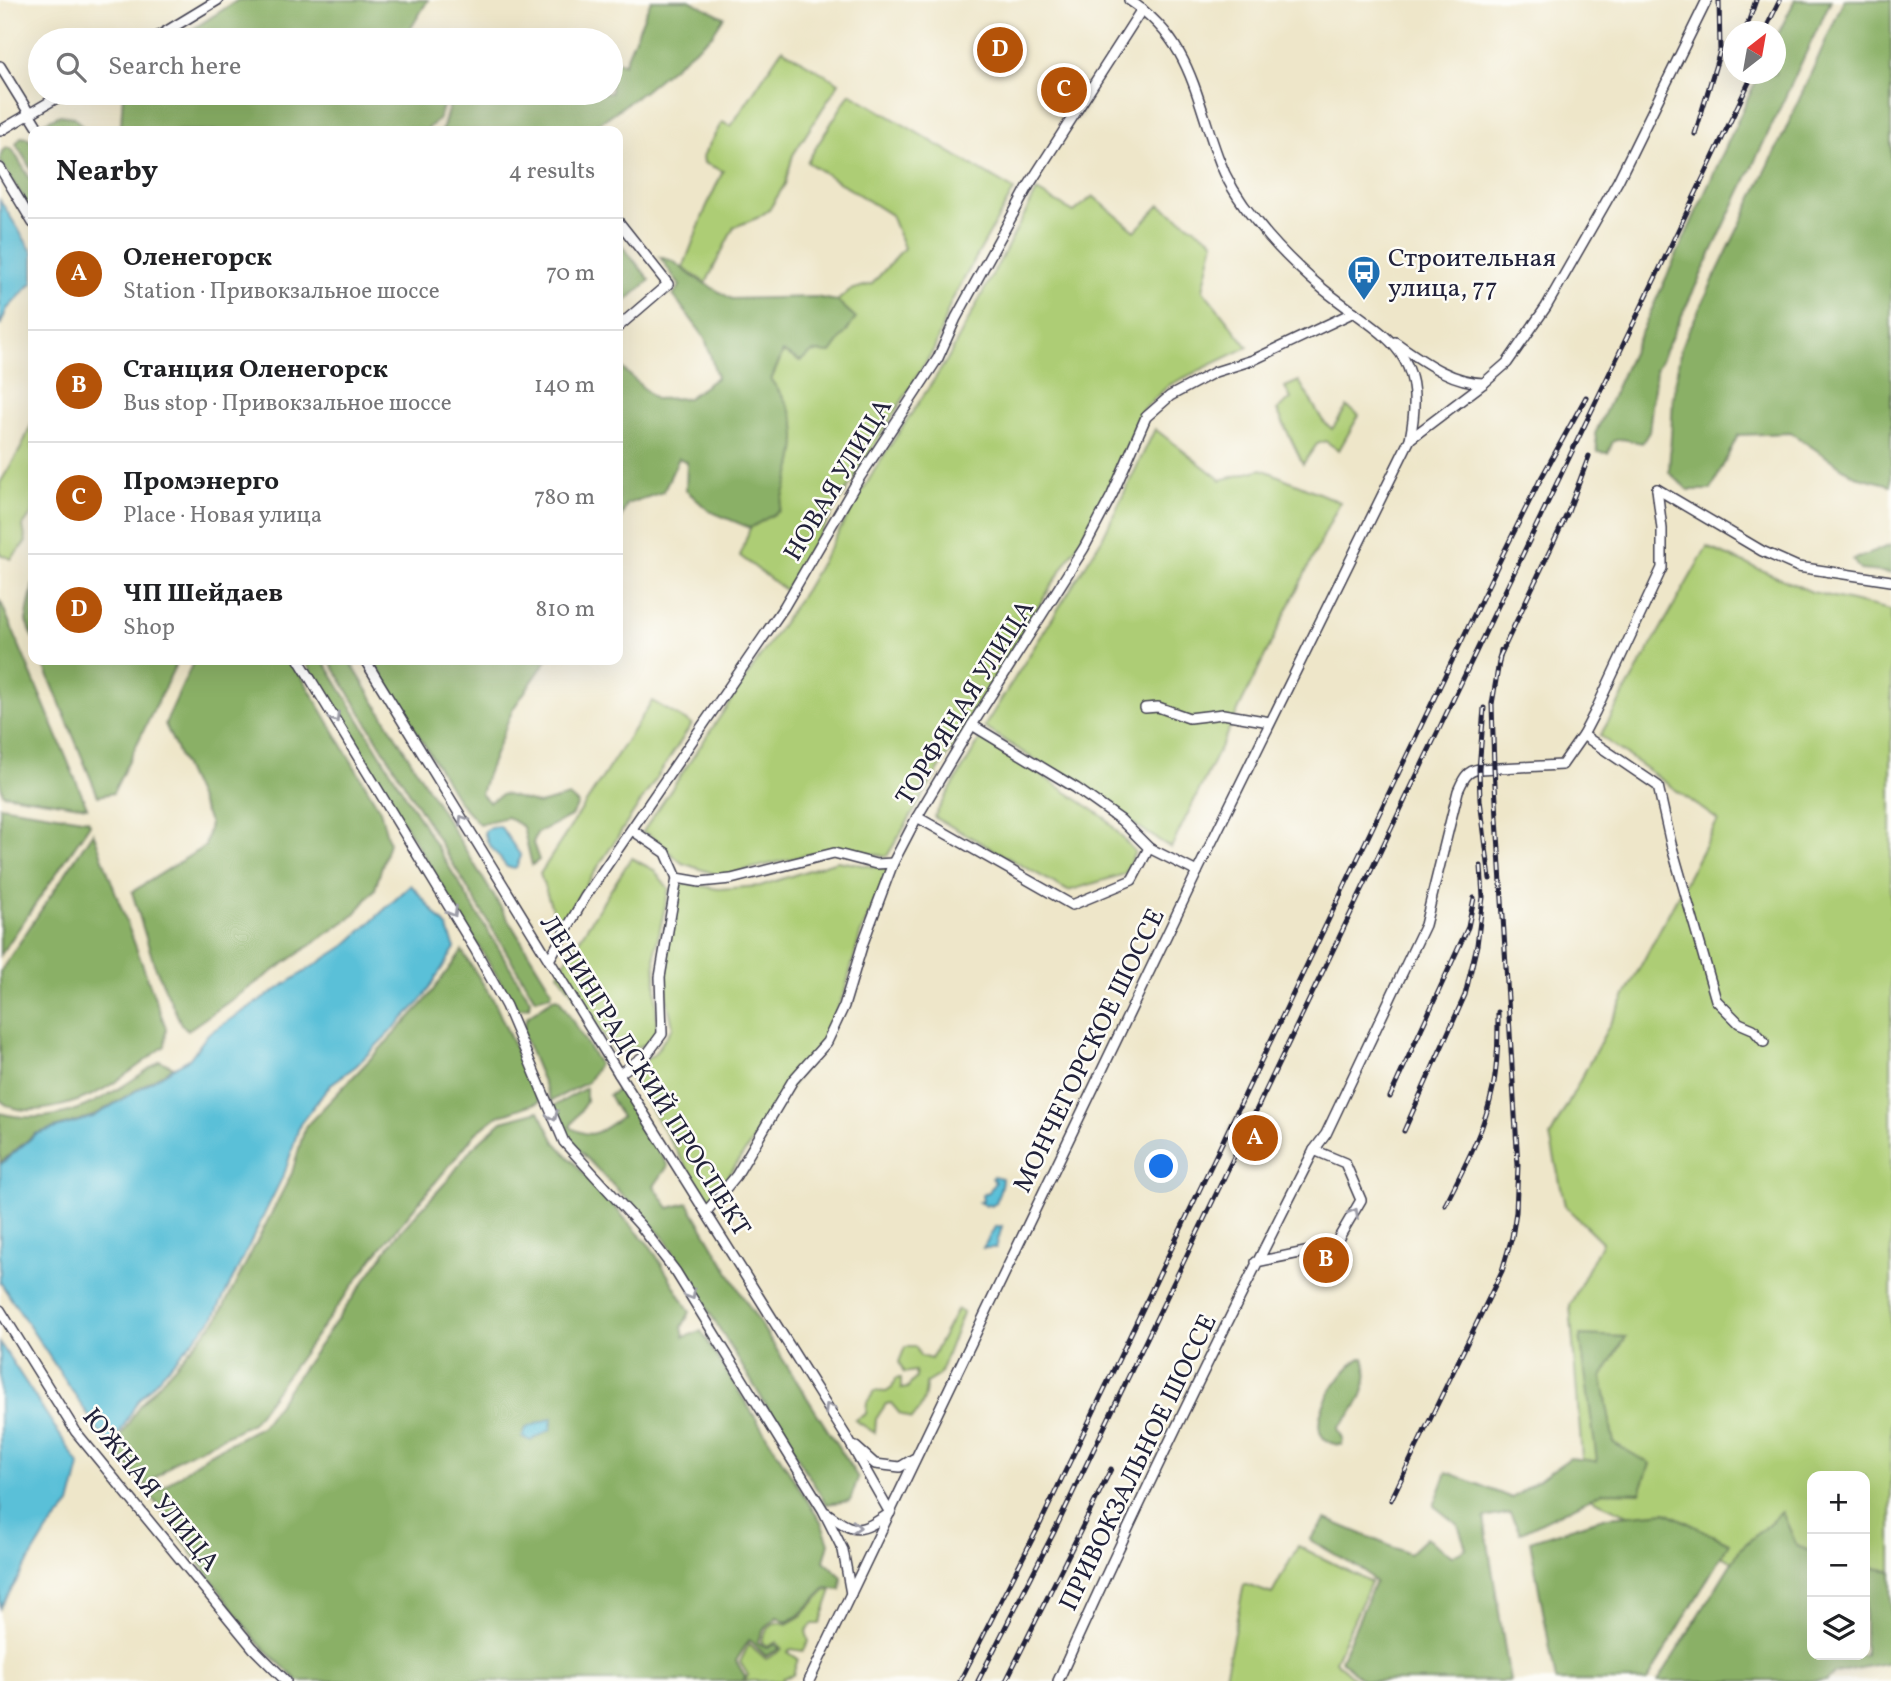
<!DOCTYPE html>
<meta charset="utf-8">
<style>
body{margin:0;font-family:Vollkorn,serif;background:#f2f2f2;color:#202124}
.controls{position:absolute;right:21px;bottom:21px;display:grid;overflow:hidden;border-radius:14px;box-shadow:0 7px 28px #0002}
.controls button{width:63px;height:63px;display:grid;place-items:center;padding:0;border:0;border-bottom:2px solid #e0e0e0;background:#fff;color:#202124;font:35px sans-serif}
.compass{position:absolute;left:1723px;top:21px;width:63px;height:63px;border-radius:50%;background:#fff;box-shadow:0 7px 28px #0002;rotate:31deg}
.you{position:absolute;left:1162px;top:1167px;width:24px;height:24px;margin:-18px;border:5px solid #fff;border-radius:50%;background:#1a73e8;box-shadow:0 0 0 10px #1a73e833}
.badge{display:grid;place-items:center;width:46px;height:46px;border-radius:50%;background:#b45309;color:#fff;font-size:23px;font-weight:700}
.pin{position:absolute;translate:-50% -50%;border:4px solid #fff;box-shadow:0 2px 7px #0006}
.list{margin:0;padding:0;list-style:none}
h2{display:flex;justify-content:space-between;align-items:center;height:91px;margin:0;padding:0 28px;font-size:30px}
h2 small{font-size:23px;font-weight:400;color:#757577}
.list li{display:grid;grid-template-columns:46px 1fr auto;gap:21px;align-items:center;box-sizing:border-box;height:112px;padding:0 28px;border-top:2px solid #e0e0e0}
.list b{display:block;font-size:26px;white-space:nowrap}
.list p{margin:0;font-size:23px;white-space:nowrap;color:#757577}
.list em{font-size:23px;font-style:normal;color:#757577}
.icon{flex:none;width:38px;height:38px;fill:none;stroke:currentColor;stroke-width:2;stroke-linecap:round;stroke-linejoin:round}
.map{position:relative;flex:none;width:1891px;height:1681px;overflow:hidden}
.search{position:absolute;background:#fff;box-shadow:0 7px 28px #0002;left:28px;top:28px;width:595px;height:77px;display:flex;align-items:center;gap:18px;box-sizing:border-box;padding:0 24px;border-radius:38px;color:#757577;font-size:26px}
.panel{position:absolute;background:#fff;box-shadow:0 7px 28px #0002;left:28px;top:126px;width:595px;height:539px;border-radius:14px}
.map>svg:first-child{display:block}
</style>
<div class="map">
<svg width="1891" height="1681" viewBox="0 0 1891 1681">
<rect width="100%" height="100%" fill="#fdfcf7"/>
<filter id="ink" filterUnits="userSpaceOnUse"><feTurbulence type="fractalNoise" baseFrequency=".0143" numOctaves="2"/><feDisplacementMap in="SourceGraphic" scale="14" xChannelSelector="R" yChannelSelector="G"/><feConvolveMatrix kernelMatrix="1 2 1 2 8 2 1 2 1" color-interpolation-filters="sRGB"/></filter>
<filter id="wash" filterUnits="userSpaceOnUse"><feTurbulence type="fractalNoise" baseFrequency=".00686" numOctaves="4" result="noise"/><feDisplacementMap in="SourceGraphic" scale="28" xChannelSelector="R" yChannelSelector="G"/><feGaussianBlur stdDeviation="1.57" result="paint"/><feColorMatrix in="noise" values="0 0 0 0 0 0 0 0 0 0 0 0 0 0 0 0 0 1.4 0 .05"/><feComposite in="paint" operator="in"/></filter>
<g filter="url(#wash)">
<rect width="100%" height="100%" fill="#eee6c9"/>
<g fill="#adcd75" stroke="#687858" stroke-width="2">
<path d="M 782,49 L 839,83 L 793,155 L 785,184 L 769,210 L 757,218 L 734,227 L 706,283 L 683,268 L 706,208 L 723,171 L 704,163 L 703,156 L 722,122 L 731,126 Z"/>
<path d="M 850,93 L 1014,190 L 951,302 L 934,349 L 785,590 L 740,556 L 750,528 L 779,511 L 785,400 L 771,380 L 783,352 L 856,318 L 837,301 L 850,290 L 872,284 L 904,248 L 891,215 L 807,162 Z"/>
<path d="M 1037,191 L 1074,212 L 1093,196 L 1135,231 L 1160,205 L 1214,241 L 1203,290 L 1248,347 L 1169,385 L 1141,411 L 1112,484 L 1078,544 L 1007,656 L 887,856 L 831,849 L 721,876 L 682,863 L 648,834 L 642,833 L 805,590 L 878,464 L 947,360 Z"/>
<path d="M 1299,381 L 1323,421 L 1332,429 L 1347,407 L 1359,415 L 1339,450 L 1325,441 L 1317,444 L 1303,464 L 1277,410 L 1291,399 L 1285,387 Z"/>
<path d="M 33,421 L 33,512 L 23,526 L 26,542 L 11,559 L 0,554 L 0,483 L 21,448 Z"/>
<path d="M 1155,429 L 1221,480 L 1262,469 L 1340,502 L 1171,848 L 984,727 L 1102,539 Z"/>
<path d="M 1707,547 L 1812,592 L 1891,610 L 1891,1584 L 1865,1581 L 1865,1476 L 1812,1476 L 1812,1575 L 1743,1566 L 1585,1496 L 1570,1305 L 1602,1242 L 1565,1206 L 1550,1137 L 1718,820 L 1600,736 Z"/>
<path d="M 652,701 L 692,724 L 561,923 L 554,914 L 540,874 Z"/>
<path d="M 981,738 L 1034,770 L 1105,818 L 1135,852 L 1125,874 L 1068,891 L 934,817 Z"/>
<path d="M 631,858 L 654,870 L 669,889 L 655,951 L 657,1034 L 647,1044 L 616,1053 L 558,973 Z"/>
<path d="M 837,861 L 889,869 L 860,935 L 845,991 L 823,1041 L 709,1203 L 628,1073 L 654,1054 L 673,1027 L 667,999 L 666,940 L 681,882 L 718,889 L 760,886 Z"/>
<path d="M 957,1309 L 963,1313 L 939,1375 L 926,1383 C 926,1398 922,1408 912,1419 L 900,1414 L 891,1403 L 886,1404 L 876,1419 L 875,1433 L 855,1420 L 866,1414 L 867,1402 L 875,1391 L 886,1392 L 892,1388 L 895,1379 L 901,1378 L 901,1389 L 907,1388 L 916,1378 L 915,1371 L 904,1373 L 899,1362 L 905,1347 L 916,1347 L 920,1356 L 931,1359 Z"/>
<path d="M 1298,1546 L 1371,1582 L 1335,1661 L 1357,1681 L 1224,1681 L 1244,1584 L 1272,1594 Z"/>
<path d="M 832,1590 L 820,1624 L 812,1624 L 806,1631 L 809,1642 L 803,1651 L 791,1649 L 788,1652 L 798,1659 L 793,1675 L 783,1678 L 783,1681 L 745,1681 L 748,1675 L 740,1662 L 749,1644 L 766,1659 L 782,1650 L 777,1642 L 768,1646 L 761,1641 C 768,1629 771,1618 787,1624 L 801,1616 L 825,1591 Z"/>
</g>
<g fill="#8ab066" stroke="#566950" stroke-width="2">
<path d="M 238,0 L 428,0 L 408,33 L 409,40 L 176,40 Z"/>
<path d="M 651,0 L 689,0 L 724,17 L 712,35 L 643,92 L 588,131 L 442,131 L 453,93 L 559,93 L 580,98 L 581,93 L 611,93 L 611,58 L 624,64 Z"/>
<path d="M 1795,0 L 1831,0 L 1656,370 L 1649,432 L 1642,443 L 1622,439 L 1613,441 L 1608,453 L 1598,452 L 1595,434 L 1759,74 L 1776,74 L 1776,38 Z"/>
<path d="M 1844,0 L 1891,0 L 1891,485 L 1855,476 L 1791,433 L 1738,435 L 1711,490 L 1688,490 L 1669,472 L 1673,398 L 1681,347 L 1785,131 Z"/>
<path d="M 123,93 L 447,93 L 439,119 L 425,131 L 114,131 L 121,125 Z"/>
<path d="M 60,115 L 74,117 L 87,131 L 49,131 L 45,122 Z"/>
<path d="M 21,137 L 28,138 L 33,146 L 33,172 L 16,144 Z"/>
<path d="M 6,148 L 12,149 L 33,184 L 33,214 L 0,160 L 2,151 Z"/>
<path d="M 618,241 L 650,280 L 618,308 Z"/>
<path d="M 660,257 L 673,261 L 692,276 L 732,299 L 815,297 L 837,301 L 856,318 L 831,353 L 813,352 L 800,361 L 783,352 L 771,380 C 782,395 796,415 796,435 C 797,460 785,488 779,511 L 750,528 L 709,511 L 686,490 L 687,462 L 679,458 L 663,492 L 627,504 L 618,524 L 618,364 L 655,399 L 688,398 L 717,377 L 705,338 L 673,295 L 680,286 Z"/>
<path d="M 1891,545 L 1891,573 L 1860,570 L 1853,560 Z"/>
<path d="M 33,584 L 33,639 L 26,621 Z"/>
<path d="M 0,600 L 87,807 L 3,794 L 0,782 Z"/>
<path d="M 42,660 L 178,660 L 113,793 L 98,796 Z"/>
<path d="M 194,660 L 292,660 L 380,810 L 389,843 L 375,889 L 354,915 L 188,1030 L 181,1024 L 154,964 L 132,892 L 205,846 L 210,824 L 165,724 Z"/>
<path d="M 304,660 L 323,660 L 530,1000 L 529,1007 L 517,1009 Z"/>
<path d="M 329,660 L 349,660 L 552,991 L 551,995 L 535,999 Z"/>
<path d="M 373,660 L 547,660 L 513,709 L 486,777 L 481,794 L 489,802 L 503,794 L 539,804 L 569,796 L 578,804 L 571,816 L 537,833 L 533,843 L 539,860 L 532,865 L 523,827 L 507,817 L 479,824 L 459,802 Z"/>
<path d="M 0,806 L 88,820 L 90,824 L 0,956 Z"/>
<path d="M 93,832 L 166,1028 L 165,1046 C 144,1061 124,1078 102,1090 C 78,1103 22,1122 0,1100 L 0,972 Z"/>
<path d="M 462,951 L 494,1001 L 539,1102 L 498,1116 L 476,1133 L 376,1254 L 252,1423 L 178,1459 L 146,1486 L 113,1449 L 139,1406 L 218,1318 L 292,1173 L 305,1127 L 423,1004 Z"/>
<path d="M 554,998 L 559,999 L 599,1064 L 588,1082 L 551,1101 L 522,1032 L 527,1017 Z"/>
<path d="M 160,1061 L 174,1067 L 93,1116 L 35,1134 L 0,1163 L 0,1113 C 63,1130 111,1095 160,1061 Z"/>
<path d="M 586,1088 L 586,1102 L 570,1127 C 594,1141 600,1131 621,1117 L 609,1095 L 620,1089 L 668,1166 L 654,1186 L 669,1208 L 688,1203 L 742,1295 L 858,1478 L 850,1501 L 826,1504 L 665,1239 L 571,1142 L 554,1106 Z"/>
<path d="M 539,1111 L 555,1142 L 651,1247 L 690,1312 L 682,1327 L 684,1337 L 701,1331 L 822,1524 L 829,1543 L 824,1561 L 842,1577 L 841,1590 L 826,1588 L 798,1616 L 787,1622 L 777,1617 L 765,1628 L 757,1642 L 768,1648 L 775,1644 L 780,1649 L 766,1656 L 749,1640 L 736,1661 L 745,1676 L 743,1681 L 298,1681 L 256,1641 L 151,1496 L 207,1455 L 262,1426 L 398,1234 L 447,1181 L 472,1148 L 502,1121 Z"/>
<path d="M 1580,1335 L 1626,1337 L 1602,1377 L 1614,1443 L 1650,1464 L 1640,1493 L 1603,1492 L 1520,1533 L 1510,1513 L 1484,1518 L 1510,1681 L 1363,1681 L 1341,1660 L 1375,1582 L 1364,1571 L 1310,1540 L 1326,1519 L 1409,1554 L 1426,1538 L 1452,1556 L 1466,1548 L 1458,1525 L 1434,1506 L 1447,1472 L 1512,1498 L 1570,1458 L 1597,1461 Z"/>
<path d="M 1361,1358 L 1364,1358 C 1373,1385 1356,1412 1338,1428 L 1343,1439 L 1342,1445 C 1291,1442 1338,1370 1361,1358 Z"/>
<path d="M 1666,1512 L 1729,1543 L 1647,1681 L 1556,1681 L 1530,1541 L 1606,1517 Z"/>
<path d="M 1782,1512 L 1797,1546 L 1812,1552 L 1812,1655 L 1865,1655 L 1865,1566 L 1891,1571 L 1891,1662 L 1835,1673 L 1827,1681 L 1658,1681 L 1740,1549 Z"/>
</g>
<g fill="#5ac0d8" stroke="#3e718a" stroke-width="2">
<path d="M 0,200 L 33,253 L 33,282 L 7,309 L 0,326 Z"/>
<path d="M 500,826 L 521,856 L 516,868 L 507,867 L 488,843 L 484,832 L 490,827 Z"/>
<path d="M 411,885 L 447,927 L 455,948 L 421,1001 L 356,1066 L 331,1084 L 300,1124 L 285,1172 L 214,1317 L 137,1402 L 114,1443 L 102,1436 L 0,1282 L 0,1165 L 36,1134 L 93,1117 L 190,1058 L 208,1034 L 346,945 Z"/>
<path d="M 993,1176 L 1002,1178 C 1002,1187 998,1194 996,1203 L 991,1206 L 988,1204 L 986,1206 L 979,1202 L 983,1201 L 982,1195 L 989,1192 L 995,1182 L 992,1178 Z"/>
<path d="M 1002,1226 L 996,1248 L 983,1248 L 995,1227 Z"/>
<path d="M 0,1343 L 80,1466 L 70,1505 L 48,1530 L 0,1608 Z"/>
<path d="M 552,1418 L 551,1429 L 531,1441 L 522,1437 L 526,1428 Z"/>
</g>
</g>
<g filter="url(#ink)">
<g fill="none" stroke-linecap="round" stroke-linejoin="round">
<defs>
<g id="minor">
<path d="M 152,40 L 218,0"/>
<path d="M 0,66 L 40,131"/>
<path d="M 0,131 L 65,93"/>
<path d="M 0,168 L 33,223"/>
<path d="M 618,221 L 668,284 L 618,327"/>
<path d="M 1395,342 C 1423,361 1450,382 1484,383"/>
<path d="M 1410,439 L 1484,383 L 1507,363 L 1546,307 L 1618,181 L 1707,0"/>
<path d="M 1657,489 L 1762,551 L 1798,567 L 1891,581"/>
<path d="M 299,660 L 476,951 L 506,1006 L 564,1142 L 640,1225 L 676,1272 L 823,1510 L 843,1550 L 851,1594"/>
<path d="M 365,660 L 619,1074 L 849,1441 L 890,1513 C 860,1533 856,1535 827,1513"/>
<path d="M 1145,708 L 1158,707 L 1189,718 L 1223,714 L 1270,722"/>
<path d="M 972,725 L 1076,788 L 1121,820 L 1149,848 L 1197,872"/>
<path d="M 1583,735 L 1658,786 L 1671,844 L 1716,1000 L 1739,1023 L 1753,1029 L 1764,1042"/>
<path d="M 917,817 L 1072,905 L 1132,880 L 1149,848"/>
<path d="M 632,830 L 666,853 L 677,878 L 700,882 L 731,879 L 834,853 L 876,864 L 893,863"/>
<path d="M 549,960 L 585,897 L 784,607 L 858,480 L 938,358 L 956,318 L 1029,185 L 1142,9"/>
<path d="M 619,1074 L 648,1053 L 662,1034 L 660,977 L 677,878"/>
<path d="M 1314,1150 L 1326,1134 L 1425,925 L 1458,791 C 1463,780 1466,771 1479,769 L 1562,765 L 1583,735 L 1595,712 L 1662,568 L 1662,529 L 1657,489"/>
<path d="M 706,1212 L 736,1176 L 793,1080 L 827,1042 L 844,1006 L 863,943 L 893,863 L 917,817 L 972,725 L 1084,548 L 1112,495 L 1146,417 L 1170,396 L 1215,372 L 1253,360 L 1354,312"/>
<path d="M 0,1310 L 76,1432 L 253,1648 L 286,1681"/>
<path d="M 856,1447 L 875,1464 L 900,1467 L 913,1459"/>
<path d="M 809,1681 L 1197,872 L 1410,439 C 1428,347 1385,339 1323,289 C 1299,269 1275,245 1256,221 C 1240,202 1226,180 1218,157 C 1194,93 1191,41 1129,0"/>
<path d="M 1058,1681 C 1138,1502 1225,1325 1314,1150 L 1345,1163 L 1361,1200 L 1334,1246 L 1256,1262"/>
</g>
</defs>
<use href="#minor" stroke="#413f50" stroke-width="12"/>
<use href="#minor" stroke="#fff" stroke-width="9"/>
<defs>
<g id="rail">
<path d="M 1745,32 L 1756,0"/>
<path d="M 1764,32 L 1780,0"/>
<path d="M 1732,67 L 1734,63"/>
<path d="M 1695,134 L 1720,51 L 1719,0"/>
<path d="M 1499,658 L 1568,512 L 1589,456"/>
<path d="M 1484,708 L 1479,769 L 1480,800 L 1490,879"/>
<path d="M 1390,1097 L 1468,927 L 1474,898"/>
<path d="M 1404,1131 L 1465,995 L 1477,945 L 1483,897 L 1481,866"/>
<path d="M 1445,1205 C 1464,1168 1485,1129 1493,1088 C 1498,1063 1498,1037 1498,1012"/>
<path d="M 1391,1500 L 1502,1271 L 1512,1237 L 1516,1212 L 1518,1165 L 1494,768 L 1492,704 L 1501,650"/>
<path d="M 960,1681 L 1041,1522 L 1503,554 L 1539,482 L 1586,397"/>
<path d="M 978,1681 L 1055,1530 L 1753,74"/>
<path d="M 1006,1681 L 1111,1469"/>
</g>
</defs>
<use href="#rail" stroke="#22223b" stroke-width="5"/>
<use href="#rail" stroke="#fdfcf7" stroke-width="2.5" stroke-dasharray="8" stroke-linecap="butt"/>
</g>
<defs><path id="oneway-chevron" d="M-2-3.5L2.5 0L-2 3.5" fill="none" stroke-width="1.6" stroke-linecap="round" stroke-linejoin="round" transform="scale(1.75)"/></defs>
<g stroke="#9c9ca7">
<use href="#oneway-chevron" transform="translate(335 718) rotate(59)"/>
<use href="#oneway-chevron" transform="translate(463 820) rotate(-122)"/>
<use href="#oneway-chevron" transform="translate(453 912) rotate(59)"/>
<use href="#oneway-chevron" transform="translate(553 1116) rotate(67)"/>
<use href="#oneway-chevron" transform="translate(1354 1213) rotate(-59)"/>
<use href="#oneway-chevron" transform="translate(691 1295) rotate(58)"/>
<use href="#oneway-chevron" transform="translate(829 1408) rotate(-122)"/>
<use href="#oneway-chevron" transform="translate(856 1527) rotate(4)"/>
</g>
</g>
<defs>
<symbol id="bus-pin" viewBox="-11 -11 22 30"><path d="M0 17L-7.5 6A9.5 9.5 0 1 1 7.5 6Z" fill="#1f6fb2" stroke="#fdfcf7"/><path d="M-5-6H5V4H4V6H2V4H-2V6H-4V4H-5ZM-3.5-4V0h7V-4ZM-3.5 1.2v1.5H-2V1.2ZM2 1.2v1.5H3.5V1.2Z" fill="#fff"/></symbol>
</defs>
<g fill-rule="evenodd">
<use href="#bus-pin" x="1345" y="253" width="38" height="52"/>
</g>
<g text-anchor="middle" stroke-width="5" stroke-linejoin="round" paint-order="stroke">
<g font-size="26" fill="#22223b" stroke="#fdfcf7" text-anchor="start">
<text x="1388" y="266">Строительная<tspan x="1388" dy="30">улица, 77</tspan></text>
</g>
<g font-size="26" fill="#22223b" stroke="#fdfcf7">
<text transform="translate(837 479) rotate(-59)" y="9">НОВАЯ УЛИЦА</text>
<text transform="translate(964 702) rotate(-58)" y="9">ТОРФЯНАЯ УЛИЦА</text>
<text transform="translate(1088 1050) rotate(-64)" y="9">МОНЧЕГОРСКОЕ ШОССЕ</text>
<text transform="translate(646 1075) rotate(58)" y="9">ЛЕНИНГРАДСКИЙ ПРОСПЕКТ</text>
<text transform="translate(1137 1462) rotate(-64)" y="9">ПРИВОКЗАЛЬНОЕ ШОССЕ</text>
<text transform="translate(152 1489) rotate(51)" y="9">ЮЖНАЯ УЛИЦА</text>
</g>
</g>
</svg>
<div class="controls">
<button>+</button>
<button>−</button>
<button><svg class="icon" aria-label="layers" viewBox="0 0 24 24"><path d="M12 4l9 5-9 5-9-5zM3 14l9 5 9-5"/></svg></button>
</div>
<svg class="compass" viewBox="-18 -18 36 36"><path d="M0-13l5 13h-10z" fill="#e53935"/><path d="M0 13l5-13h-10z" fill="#757577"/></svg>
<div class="you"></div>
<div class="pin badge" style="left:1255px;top:1138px">A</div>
<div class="pin badge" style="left:1326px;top:1260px">B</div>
<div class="pin badge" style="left:1064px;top:90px">C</div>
<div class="pin badge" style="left:1000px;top:50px">D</div>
<div class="search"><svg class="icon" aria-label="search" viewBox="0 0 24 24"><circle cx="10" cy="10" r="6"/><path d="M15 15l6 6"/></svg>Search here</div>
<section class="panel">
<h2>Nearby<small>4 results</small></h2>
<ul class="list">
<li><span class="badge">A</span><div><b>Оленегорск</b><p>Station · Привокзальное шоссе</p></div><em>70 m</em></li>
<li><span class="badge">B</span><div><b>Станция Оленегорск</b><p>Bus stop · Привокзальное шоссе</p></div><em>140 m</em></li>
<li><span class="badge">C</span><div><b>Промэнерго</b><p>Place · Новая улица</p></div><em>780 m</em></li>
<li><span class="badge">D</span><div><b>ЧП Шейдаев</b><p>Shop</p></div><em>810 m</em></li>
</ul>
</section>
</div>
